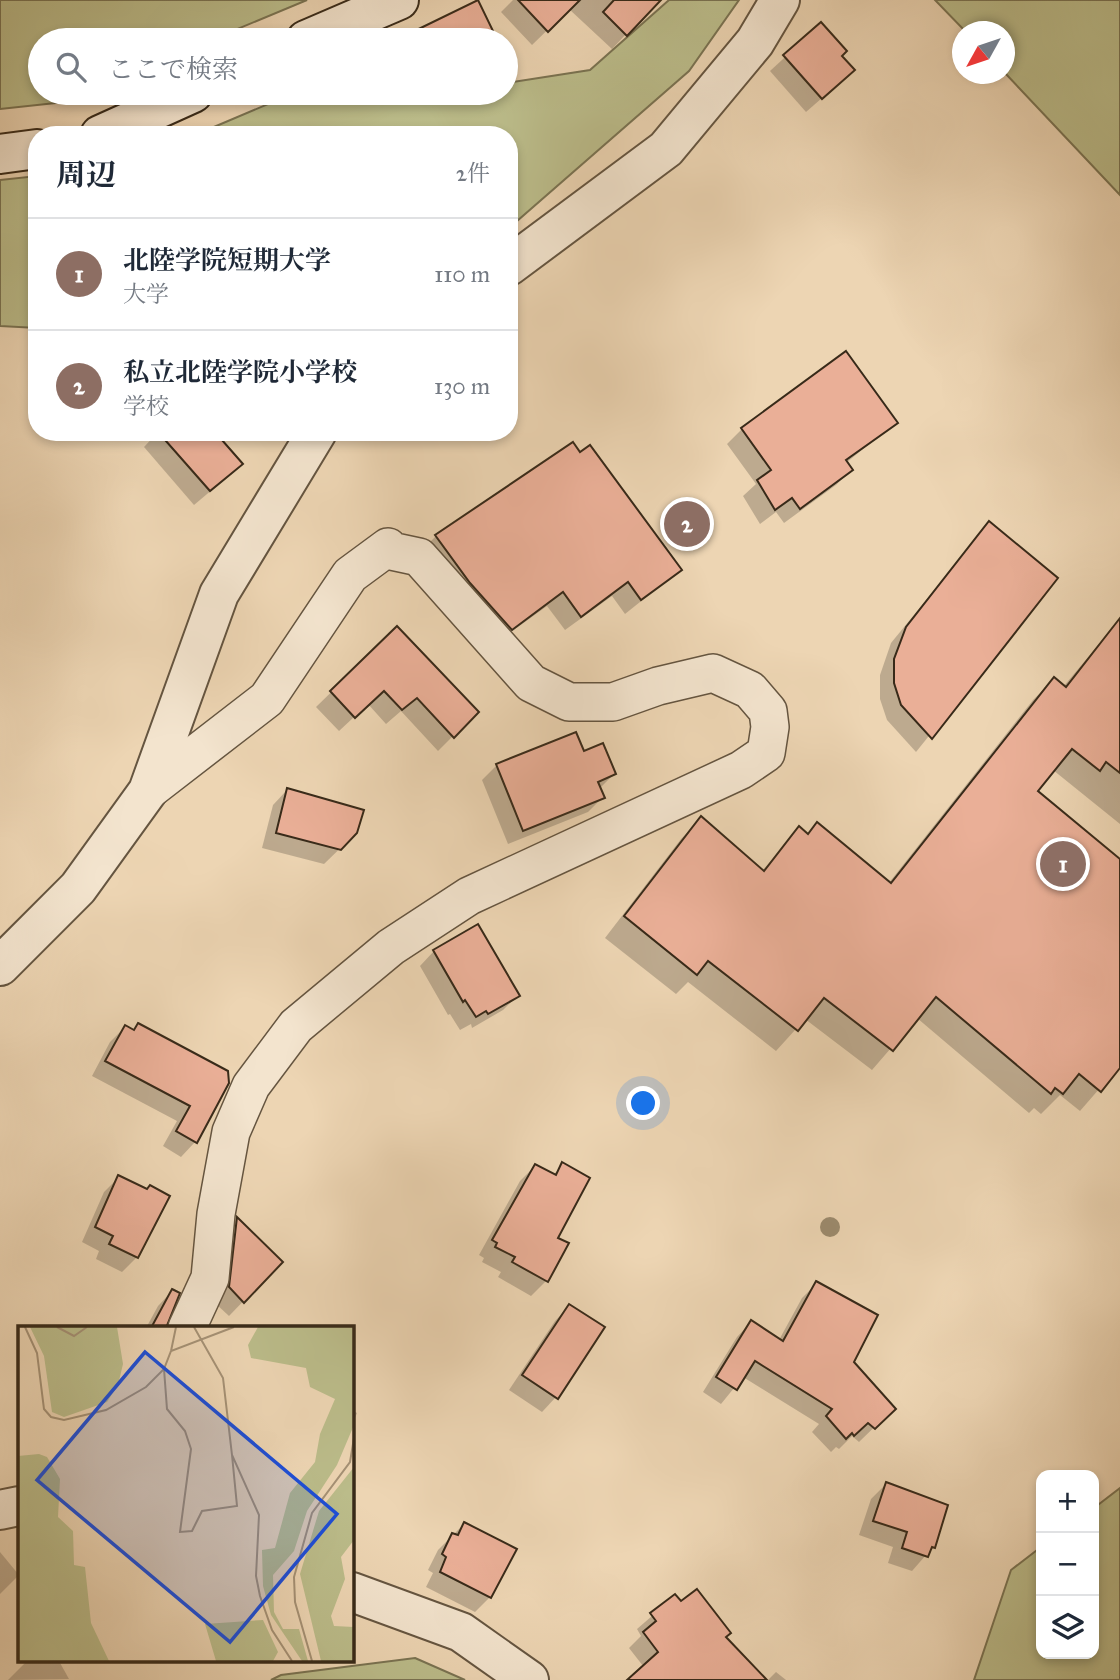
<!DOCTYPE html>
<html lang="ja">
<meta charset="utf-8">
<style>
body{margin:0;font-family:"IM FELL Great Primer","Noto Serif JP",serif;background:#f6f6f7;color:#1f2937}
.controls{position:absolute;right:21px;bottom:21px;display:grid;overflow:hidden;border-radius:14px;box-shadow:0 4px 10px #0003}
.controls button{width:63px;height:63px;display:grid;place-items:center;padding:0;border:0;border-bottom:2px solid #e0e1e3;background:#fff;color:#1f2937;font:35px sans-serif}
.compass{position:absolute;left:952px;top:21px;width:63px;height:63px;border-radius:50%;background:#fff;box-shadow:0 4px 10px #0003;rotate:230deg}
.you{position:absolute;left:644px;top:1104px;width:24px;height:24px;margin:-18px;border:5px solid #fff;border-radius:50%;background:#1a73e8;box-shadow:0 0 0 10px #1a73e833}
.badge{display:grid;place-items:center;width:46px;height:46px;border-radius:50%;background:#1a73e8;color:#fff;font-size:23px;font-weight:700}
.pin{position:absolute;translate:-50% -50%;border:4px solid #fff;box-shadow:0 2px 7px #0006}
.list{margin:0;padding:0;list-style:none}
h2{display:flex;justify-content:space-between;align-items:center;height:91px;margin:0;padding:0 28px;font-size:30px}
h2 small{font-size:23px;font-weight:400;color:#747a83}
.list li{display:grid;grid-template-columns:46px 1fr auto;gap:21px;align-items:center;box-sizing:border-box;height:112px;padding:0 28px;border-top:2px solid #e0e1e3}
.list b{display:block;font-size:26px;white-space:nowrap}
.list p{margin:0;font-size:23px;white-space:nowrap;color:#747a83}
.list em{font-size:23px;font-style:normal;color:#747a83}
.icon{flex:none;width:38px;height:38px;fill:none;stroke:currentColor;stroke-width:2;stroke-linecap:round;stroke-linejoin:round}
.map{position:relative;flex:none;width:1120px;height:1680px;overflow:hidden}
.search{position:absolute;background:#fff;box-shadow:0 4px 10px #0003;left:28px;top:28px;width:490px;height:77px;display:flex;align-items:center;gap:18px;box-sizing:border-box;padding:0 24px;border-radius:38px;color:#747a83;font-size:26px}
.panel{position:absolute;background:#fff;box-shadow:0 4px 10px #0003;left:28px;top:126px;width:490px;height:315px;border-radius:28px}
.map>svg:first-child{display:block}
</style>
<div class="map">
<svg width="1120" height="1680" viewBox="0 0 1120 1680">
<rect width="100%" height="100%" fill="#edd5b3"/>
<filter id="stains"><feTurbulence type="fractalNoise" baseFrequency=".00286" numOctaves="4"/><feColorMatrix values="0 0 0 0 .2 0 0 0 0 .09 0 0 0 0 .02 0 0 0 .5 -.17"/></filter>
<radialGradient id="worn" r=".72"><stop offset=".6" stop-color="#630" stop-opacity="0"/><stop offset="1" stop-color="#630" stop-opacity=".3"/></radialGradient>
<g fill="#bbbc8a" stroke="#7a7352" stroke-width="2">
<path d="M 0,0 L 307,0 L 211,40 L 40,40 L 40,93 L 87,93 L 65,102 L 0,109 Z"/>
<path d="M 669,0 L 739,0 L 689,71 L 509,228 L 509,135 L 195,135 L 294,93 L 506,93 L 506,83 L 590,70 Z"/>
<path d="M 935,0 L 1120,0 L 1120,195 L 1005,73 L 1004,32 L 965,31 Z"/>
<path d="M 37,176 L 37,328 L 0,326 L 0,180 Z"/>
<path d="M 1120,1488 L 1120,1680 L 974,1680 L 1011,1570 L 1041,1547 L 1041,1654 L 1094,1654 L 1094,1508 Z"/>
<path d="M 415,1658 L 465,1680 L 271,1680 L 281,1675 Z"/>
</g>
<g fill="#0003">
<path d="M 513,0 L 658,0 L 612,49 L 569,9 L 532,45 L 501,12 Z"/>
<path d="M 820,25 L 840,56 L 838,84 L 806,112 L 770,71 Z"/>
<path d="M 492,33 L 485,40 L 403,40 L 407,37 Z"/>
<path d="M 845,353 L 896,422 L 846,463 L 851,470 L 836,485 L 784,523 L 776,512 L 760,524 L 743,496 L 756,484 L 727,444 L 742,429 Z"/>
<path d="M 158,432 L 213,432 L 226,478 L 194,505 L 144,447 Z"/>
<path d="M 989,523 L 1056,578 L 916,752 L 887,720 L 880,699 L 880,675 L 891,643 Z"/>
<path d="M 436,536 L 680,570 L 625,614 L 612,596 L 565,630 L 547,606 L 496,643 L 421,551 Z"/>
<path d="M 1120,619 L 1120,824 L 1053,770 L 1035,791 L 1120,861 L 1120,1065 L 1080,1111 L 1060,1095 L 1041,1114 L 1034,1108 L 1029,1113 L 917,1018 L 872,1070 L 805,1019 L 776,1051 L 688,982 L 676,994 L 605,938 L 681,839 L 702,818 L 762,871 L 799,829 L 807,835 L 817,825 L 888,884 L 1033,700 L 1054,679 L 1063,687 Z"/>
<path d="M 397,628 L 477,712 L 438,751 L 401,711 L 386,724 L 368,704 L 339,731 L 316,707 Z"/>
<path d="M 584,753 L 614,774 L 599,789 L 602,798 L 588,812 L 508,844 L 482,780 L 497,765 Z"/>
<path d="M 287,790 L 356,833 L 324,864 L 262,848 L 273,805 Z"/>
<path d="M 434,951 L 517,996 L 503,1010 L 472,1028 L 471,1024 L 460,1030 L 450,1014 L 448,1015 L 420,966 Z"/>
<path d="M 138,1025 L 227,1082 L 195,1142 L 181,1157 L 163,1146 L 177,1121 L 92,1076 L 110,1042 L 125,1027 L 132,1031 Z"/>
<path d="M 563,1165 L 555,1238 L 546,1281 L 531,1296 L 498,1277 L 501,1272 L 482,1262 L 484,1258 L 479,1255 L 520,1181 L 535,1166 L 553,1175 Z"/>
<path d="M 119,1177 L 137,1257 L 122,1272 L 96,1259 L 99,1251 L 82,1242 L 104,1192 Z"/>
<path d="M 237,1219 L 281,1262 L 229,1316 L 215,1303 L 223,1233 Z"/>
<path d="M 817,1283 L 852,1362 L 893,1409 L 859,1442 L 852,1436 L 839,1449 L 836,1447 L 831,1452 L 812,1432 L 819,1424 L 743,1377 L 721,1404 L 703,1392 L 737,1337 L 751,1322 L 779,1340 L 802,1298 Z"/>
<path d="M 172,1291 L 165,1328 L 146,1328 L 158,1306 Z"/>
<path d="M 569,1306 L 556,1397 L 542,1412 L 509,1390 L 555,1321 Z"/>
<path d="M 352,1410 L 357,1413 L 352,1425 Z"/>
<path d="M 886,1484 L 933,1547 L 912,1571 L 888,1563 L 893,1547 L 859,1535 L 871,1499 Z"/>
<path d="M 464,1524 L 515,1550 L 490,1597 L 475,1612 L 426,1587 L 433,1573 L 428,1570 L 438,1550 Z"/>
<path d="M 0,1552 L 19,1575 L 0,1594 Z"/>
<path d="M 675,1596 L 724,1638 L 765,1680 L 654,1680 L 629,1648 L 641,1636 L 637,1629 Z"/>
<path d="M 27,1661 L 59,1661 L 69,1679 L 8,1680 Z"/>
<path d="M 776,1672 L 786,1680 L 768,1680 Z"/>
</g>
<g fill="#eaaf97" stroke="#382a19" stroke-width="2">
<path d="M 478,0 L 494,33 L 480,40 L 396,40 Z"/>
<path d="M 518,0 L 580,0 L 548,32 Z"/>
<path d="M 614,0 L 661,0 L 627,36 L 603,12 Z"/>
<path d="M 821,22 L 847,51 L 842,56 L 855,70 L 822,99 L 783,55 Z"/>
<path d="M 846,351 L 898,423 L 846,460 L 853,470 L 800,509 L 792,498 L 775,510 L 757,480 L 771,470 L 741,428 Z"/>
<path d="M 158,432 L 215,432 L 243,464 L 210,491 Z"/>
<path d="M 573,442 L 580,452 L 590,445 L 682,570 L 641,600 L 628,582 L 581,617 L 563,592 L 512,630 L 470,583 L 435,535 Z"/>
<path d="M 989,521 L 1058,578 L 932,739 L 901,705 L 894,683 L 894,659 L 906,627 Z"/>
<path d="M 1120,618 L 1120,773 L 1106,762 L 1100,771 L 1072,749 L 1038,791 L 1120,859 L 1120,1068 L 1101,1092 L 1079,1074 L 1063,1094 L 1055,1088 L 1051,1094 L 936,997 L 893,1051 L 824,998 L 798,1031 L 708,961 L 697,975 L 624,916 L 701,816 L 764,871 L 799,826 L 808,834 L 817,822 L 891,883 L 1054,677 L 1066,687 Z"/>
<path d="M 397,626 L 479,712 L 454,738 L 417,698 L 402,710 L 384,691 L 355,718 L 330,691 Z"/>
<path d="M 576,732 L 584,751 L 603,743 L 616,774 L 598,782 L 605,798 L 523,831 L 496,764 Z"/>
<path d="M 287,788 L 364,810 L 357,833 L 341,850 L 276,833 Z"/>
<path d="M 478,924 L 520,996 L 488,1014 L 486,1011 L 476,1017 L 465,1000 L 463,1002 L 433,950 Z"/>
<path d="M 138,1023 L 228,1071 L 229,1083 L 197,1143 L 176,1131 L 190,1106 L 105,1061 L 125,1025 L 134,1030 Z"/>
<path d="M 562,1162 L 590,1178 L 558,1238 L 569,1243 L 548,1282 L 512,1262 L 515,1257 L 495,1247 L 497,1243 L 492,1240 L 535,1164 L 556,1175 Z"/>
<path d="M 118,1175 L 147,1189 L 150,1185 L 170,1196 L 138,1258 L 109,1244 L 113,1236 L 95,1227 Z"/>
<path d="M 237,1217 L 283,1262 L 244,1303 L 229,1287 Z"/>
<path d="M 816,1281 L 878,1315 L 854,1362 L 896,1409 L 875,1429 L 868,1423 L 854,1436 L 852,1433 L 846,1439 L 826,1416 L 832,1409 L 755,1361 L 737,1390 L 716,1377 L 751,1320 L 783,1341 Z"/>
<path d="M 172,1289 L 180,1293 L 166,1328 L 151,1328 Z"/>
<path d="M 569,1304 L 605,1327 L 558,1399 L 522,1375 Z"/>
<path d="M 886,1482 L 948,1505 L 935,1548 L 932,1547 L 928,1557 L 902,1548 L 907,1532 L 873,1521 Z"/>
<path d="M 464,1522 L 517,1549 L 491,1598 L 440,1572 L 446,1557 L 442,1554 L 452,1533 L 458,1535 Z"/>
<path d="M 697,1589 L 731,1633 L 726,1637 L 767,1680 L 627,1680 L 658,1652 L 643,1632 L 656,1621 L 650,1613 L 675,1594 L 681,1601 Z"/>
</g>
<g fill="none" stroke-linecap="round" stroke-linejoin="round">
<defs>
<path id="minor" d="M 148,791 L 267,699 L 350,575 L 388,547 L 391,551 L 419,557 L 531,683 L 569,702 L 613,702 L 658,686 L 713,673 L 750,690 L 768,711 L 770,727 L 766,753 L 741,770 L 469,896 L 391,947 L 296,1026 L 251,1086 L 231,1132 L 216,1214 L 210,1278 L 187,1328"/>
<g id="tertiary">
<path d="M 509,266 L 666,149 L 755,42 L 780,0"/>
<path d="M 0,966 L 78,888 L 148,791 L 219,594 L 317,432"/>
<path d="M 0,1510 L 19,1506"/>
<path d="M 352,1592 L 461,1632 L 529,1680"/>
</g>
<g id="secondary">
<path d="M 306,40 L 399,0"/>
<path d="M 100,135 L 193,93"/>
<path d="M 0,154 L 37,149"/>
</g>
</defs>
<use href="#minor" stroke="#655540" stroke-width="40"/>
<use href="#tertiary" stroke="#655540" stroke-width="42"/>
<use href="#secondary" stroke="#382a19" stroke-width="42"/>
<use href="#minor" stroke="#f3e4ce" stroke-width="37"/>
<use href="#tertiary" stroke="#f3e4ce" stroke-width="38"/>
<use href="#secondary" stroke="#f3e4ce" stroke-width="38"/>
</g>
<circle fill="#9c8b6e" cx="830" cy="1227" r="10"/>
<g transform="translate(18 1326)">
<rect width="336" height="336" fill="#edd5b3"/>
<path d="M 12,1 L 99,1 L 105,38 L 100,59 L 89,76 L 46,91 L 34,86 L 26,30 ZM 240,1 L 336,1 L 336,99 L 319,139 L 289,185 L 276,225 L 255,249 L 256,286 L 265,303 L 281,303 L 290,335 L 284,335 L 253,289 L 245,260 L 244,224 L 257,222 L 272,167 L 297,136 L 302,108 L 317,73 L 292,61 L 288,42 L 233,32 L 230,19 ZM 21,128 L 29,131 L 42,153 L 40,191 L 55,205 L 56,239 L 67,241 L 73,297 L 91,335 L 0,335 L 0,130 ZM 336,141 L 336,214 L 323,231 L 327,253 L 313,290 L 316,300 L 336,301 L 336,335 L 303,335 L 282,248 L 301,185 ZM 245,294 L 260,326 L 255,335 L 198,335 L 187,298 Z" fill="#bbbc8a"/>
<path fill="none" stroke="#a59175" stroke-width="2" d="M 7,1 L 19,27 L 26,83 L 33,91 L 46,94 L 88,84 L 128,61 L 146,43 L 153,25 L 216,1M 39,1 L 56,10 L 69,1M 176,1 L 205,52 L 214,129 L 241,189 L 238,250 L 242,270 L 254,304 L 274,335M 153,25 L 158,1M 146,43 L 149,83 L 167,105 L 173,123 L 162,206 L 174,205 L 184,185 L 219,180 L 214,129M 294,335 L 277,276 L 276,251 L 294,187 L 332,136 L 336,112"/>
<path fill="#1d4ed8" fill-opacity="0.15" stroke="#1d4ed8" stroke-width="3.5" d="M 127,26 L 319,188 L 212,316 L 19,154 Z"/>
<rect width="336" height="336" fill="none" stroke="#382a19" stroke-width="3.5"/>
</g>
<rect width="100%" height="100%" filter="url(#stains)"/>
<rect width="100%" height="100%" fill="url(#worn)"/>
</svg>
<div class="controls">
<button>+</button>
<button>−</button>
<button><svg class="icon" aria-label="layers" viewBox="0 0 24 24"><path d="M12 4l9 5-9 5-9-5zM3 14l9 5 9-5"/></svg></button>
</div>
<svg class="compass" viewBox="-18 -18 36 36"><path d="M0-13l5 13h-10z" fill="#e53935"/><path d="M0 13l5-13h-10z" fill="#747a83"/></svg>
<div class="you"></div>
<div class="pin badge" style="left:1063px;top:864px;background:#8d6e63">1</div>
<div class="pin badge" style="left:687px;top:524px;background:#8d6e63">2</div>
<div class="search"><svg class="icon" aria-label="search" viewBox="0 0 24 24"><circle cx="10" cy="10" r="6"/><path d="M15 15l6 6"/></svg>ここで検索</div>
<section class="panel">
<h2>周辺<small>2件</small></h2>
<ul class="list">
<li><span class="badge" style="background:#8d6e63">1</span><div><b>北陸学院短期大学</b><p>大学</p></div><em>110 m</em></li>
<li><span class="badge" style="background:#8d6e63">2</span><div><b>私立北陸学院小学校</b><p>学校</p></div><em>130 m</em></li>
</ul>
</section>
</div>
